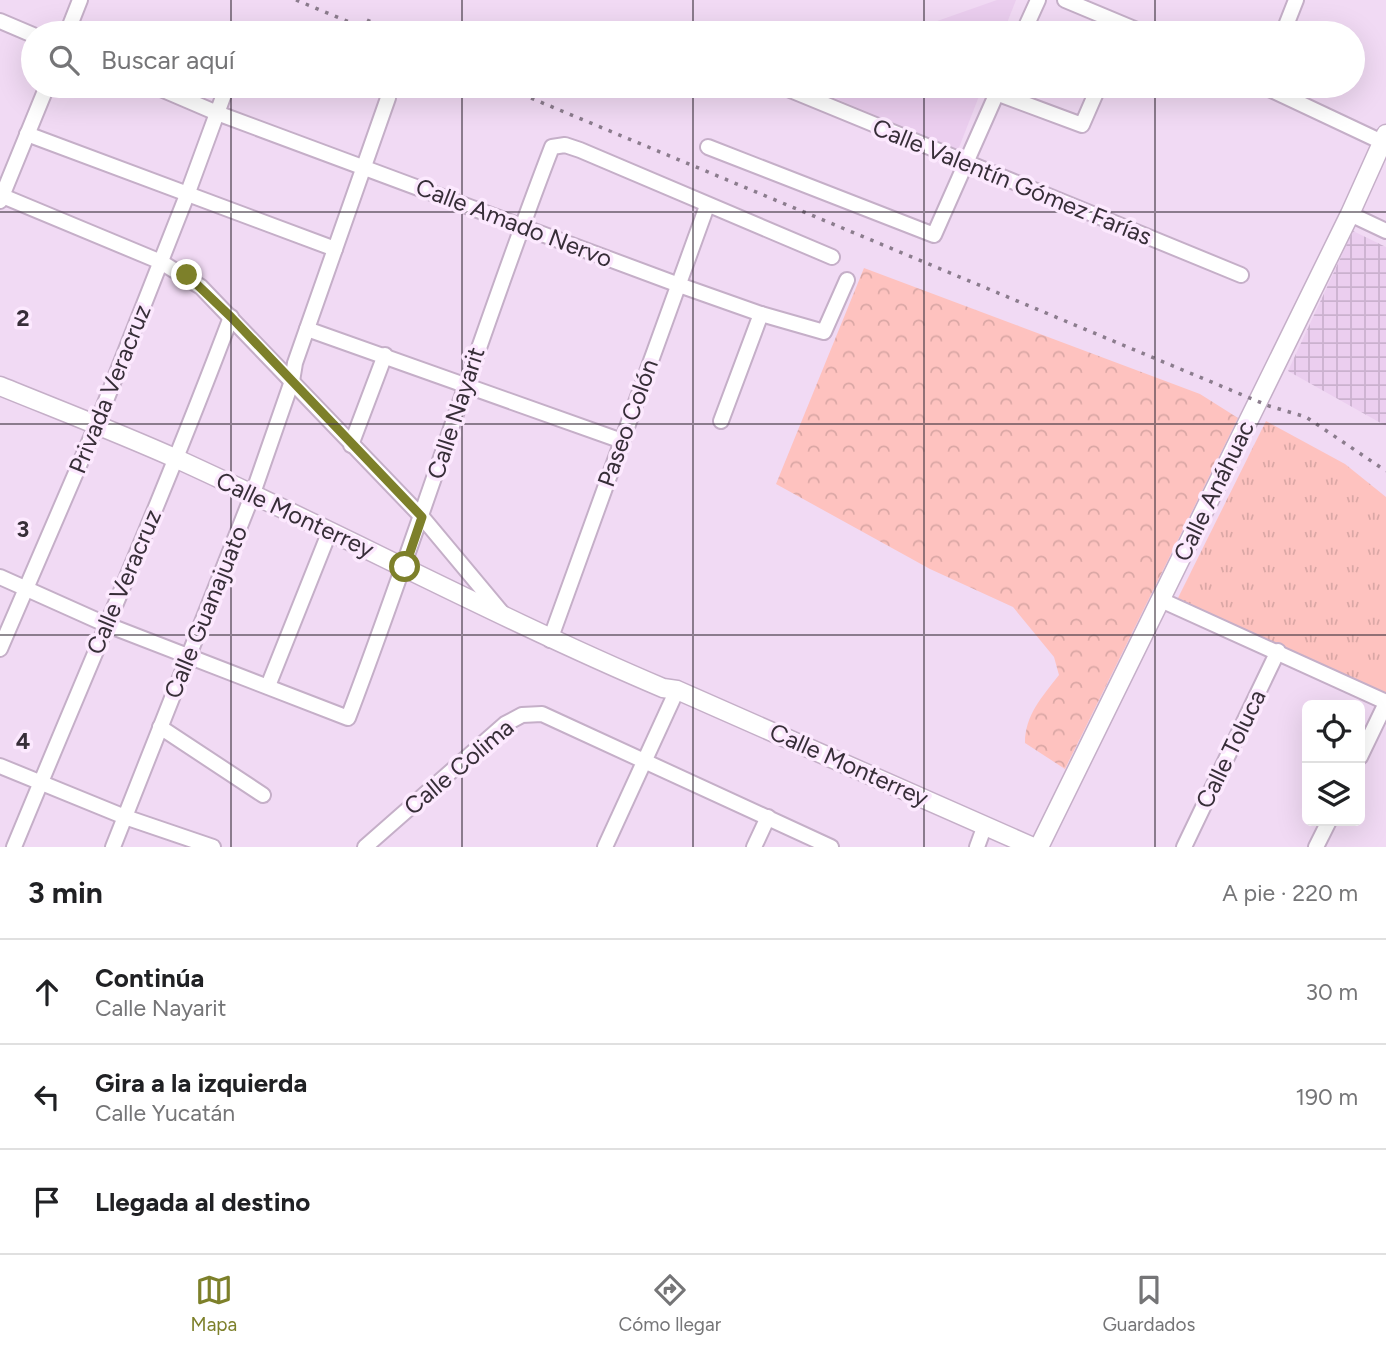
<!DOCTYPE html>
<html lang="es">
<meta charset="utf-8">
<style>
body{margin:0;font-family:Figtree,sans-serif;background:#f6f6f6;color:#202124}
.controls{position:absolute;right:21px;bottom:21px;display:grid;overflow:hidden;border-radius:10px;box-shadow:0 7px 28px #0002}
.controls button{width:63px;height:63px;display:grid;place-items:center;padding:0;border:0;border-bottom:2px solid #e0e0e0;background:#fff;color:#202124;font:35px sans-serif}
.stop{position:absolute;width:21px;height:21px;margin:-16px;border:5px solid #7d802a;border-radius:50%;background:#fff}
.stop.end{background:#7d802a;border-color:#fff;box-shadow:0 2px 7px #0008}
.list{margin:0;padding:0;list-style:none}
h2{display:flex;justify-content:space-between;align-items:center;height:91px;margin:0;padding:0 28px;font-size:30px}
h2 small{font-size:23px;font-weight:400;color:#757577}
.list li{display:grid;grid-template-columns:46px 1fr auto;gap:21px;align-items:center;box-sizing:border-box;height:105px;padding:0 28px;border-top:2px solid #e0e0e0}
.list b{display:block;font-size:26px;white-space:nowrap}
.list p{margin:0;font-size:23px;white-space:nowrap;color:#757577}
.list em{font-size:23px;font-style:normal;color:#757577}
.icon{flex:none;width:38px;height:38px;fill:none;stroke:currentColor;stroke-width:2;stroke-linecap:round;stroke-linejoin:round}
.map{position:relative;flex:none;width:1386px;height:847px;overflow:hidden}
.search{position:absolute;background:#fff;box-shadow:0 7px 28px #0002;left:21px;right:21px;top:21px;height:77px;display:flex;align-items:center;gap:18px;box-sizing:border-box;padding:0 24px;border-radius:38px;color:#757577;font-size:26px}
.sheet{height:406px;background:#fff}
nav{display:flex;justify-content:space-around;align-items:center;box-sizing:border-box;height:98px;border-top:2px solid #e0e0e0;background:#fff;font-size:19px;color:#757577}
nav a{display:grid;justify-items:center;gap:4px}
nav .on{color:#7d802a}
.map>svg:first-child{display:block}
</style>
<div class="map">
<svg width="1386" height="847" viewBox="0 0 1386 847">
<defs>
<pattern id="industrial-grid" width="8" height="8" patternUnits="userSpaceOnUse" patternTransform="scale(1.75)"><rect width="8" height="8" fill="#ebceef"/><path d="M0 4h8M4 0v8" fill="none" stroke="#cab1ce"/></pattern>
<pattern id="grass-tufts" width="24" height="20" patternUnits="userSpaceOnUse" patternTransform="scale(1.75)"><rect width="24" height="20" fill="#fec2bf"/><path d="M3 7l-1-3M5 7V3M7 7l1-3M15 17l-1-3M17 17v-4M19 17l1-3" fill="none" stroke="#daa7a5"/></pattern>
<pattern id="forest-crowns" width="20" height="18" patternUnits="userSpaceOnUse" patternTransform="scale(1.75)"><rect width="20" height="18" fill="#fec2bf"/><path d="M2 6a3 3 0 1 1 6 0M12 15a3 3 0 1 1 6 0" fill="none" stroke="#daa7a5"/></pattern>
</defs>
<rect width="100%" height="100%" fill="#f1daf4"/>
<g fill="#ebceef">
<path d="M 997,0 L 1016,0 L 1003,33 L 903,33 Z"/>
<path d="M 806,86 L 983,86 L 958,150 Z"/>
</g>
<path fill="url(#industrial-grid)" d="M 1353,231 L 1386,247 L 1386,426 L 1288,371 Z"/>
<path fill="url(#grass-tufts)" d="M 1266,421 L 1345,464 L 1386,497 L 1386,696 L 1174,606 Z"/>
<path fill="url(#forest-crowns)" d="M 864,268 L 1200,394 L 1238,418 L 1065,769 L 1025,743 C 1025,715 1042,697 1059,675 L 1054,657 L 1013,607 L 930,569 L 776,484 Z"/>
<g fill="none" stroke-linecap="round" stroke-linejoin="round">
<defs>
<g id="minor">
<path d="M 1065,0 L 1144,33"/>
<path d="M 0,21 L 33,35"/>
<path d="M 67,33 L 80,0"/>
<path d="M 1023,33 L 1038,0"/>
<path d="M 1283,33 L 1296,0"/>
<path d="M 154,86 L 217,113 L 679,285 L 761,314 L 824,332 L 847,280"/>
<path d="M 1263,86 L 1382,142"/>
<path d="M 783,87 L 1241,275"/>
<path d="M 996,93 L 1082,125 L 1099,86"/>
<path d="M 27,134 L 335,249"/>
<path d="M 708,147 L 934,235 L 1000,86"/>
<path d="M 0,195 L 161,262 L 201,287 L 422,517 L 503,614"/>
<path d="M 0,201 L 47,86"/>
<path d="M 1350,214 L 1386,231"/>
<path d="M 307,329 L 622,441"/>
<path d="M 721,421 L 761,314"/>
<path d="M 351,445 L 385,355"/>
<path d="M 0,577 L 105,624 L 348,718 C 420,529 479,336 552,147 L 565,145 L 580,150 L 832,257"/>
<path d="M 1161,600 L 1386,702"/>
<path d="M 550,640 L 707,206"/>
<path d="M 0,649 L 96,426 L 187,195 L 227,86"/>
<path d="M 268,686 L 329,533"/>
<path d="M 160,727 L 263,795"/>
<path d="M 1360,757 L 1386,703"/>
<path d="M 0,766 L 125,817 L 213,847"/>
<path d="M 14,847 C 87,670 164,495 231,317"/>
<path d="M 113,847 L 252,496 L 292,381 L 295,363 L 388,98"/>
<path d="M 365,847 L 505,724 L 522,715 L 542,714 L 831,847"/>
<path d="M 605,847 L 677,690"/>
<path d="M 754,847 L 768,817"/>
<path d="M 977,847 L 985,825"/>
<path d="M 1184,847 L 1278,651"/>
<path d="M 1316,847 L 1329,821"/>
</g>
<g id="tertiary">
<path d="M 0,386 C 59,410 119,433 177,459 C 340,533 498,618 663,688 L 677,690 L 1033,847"/>
<path d="M 1039,847 L 1350,214 L 1386,134"/>
</g>
</defs>
<use href="#minor" stroke="#c5afc8" stroke-width="18"/>
<use href="#tertiary" stroke="#c5afc8" stroke-width="21"/>
<use href="#minor" stroke="#fff" stroke-width="14"/>
<use href="#tertiary" stroke="#fff" stroke-width="18"/>
<g stroke="#8b7c8d" stroke-width="3.5" stroke-dasharray="3.5 7" stroke-linecap="butt">
<path d="M 296,0 L 376,33"/>
<path d="M 367,20 L 397,33"/>
<path d="M 502,86 L 1269,406 L 1306,417 L 1386,471"/>
</g>
</g>
<g fill="none" stroke-linecap="round" stroke-linejoin="round">
<path stroke="#7d802a" stroke-width="9" d="M 187,275 L 231,317 L 422,517 L 405,567"/>
</g>
<path fill="none" stroke="#372e38" stroke-width="2" stroke-opacity="0.55" d="M 231,0 L 231,33M 462,0 L 462,33M 693,0 L 693,33M 924,0 L 924,33M 1155,0 L 1155,33M 231,86 L 231,847M 462,86 L 462,847M 693,86 L 693,847M 924,86 L 924,847M 1155,86 L 1155,847M 0,212 L 1386,212M 0,424 L 1386,424M 0,635 L 1386,635"/>
<g text-anchor="middle" stroke-width="7" stroke-linejoin="round" paint-order="stroke">
<g font-size="24" fill="#372e38" stroke="#fce9fe">
<text transform="translate(1012 182) rotate(22)" y="8">Calle Valentín Gómez Farías</text>
<text transform="translate(514 223) rotate(21)" y="8">Calle Amado Nervo</text>
<text transform="translate(110 389) rotate(-68)" y="8">Privada Veracruz</text>
<text transform="translate(456 413) rotate(-72)" y="8">Calle Nayarit</text>
<text transform="translate(628 423) rotate(-70)" y="8">Paseo Colón</text>
<text transform="translate(1214 491) rotate(-64)" y="8">Calle Anáhuac</text>
<text transform="translate(295 515) rotate(25)" y="8">Calle Monterrey</text>
<text transform="translate(124 582) rotate(-67)" y="8">Calle Veracruz</text>
<text transform="translate(206 612) rotate(-68)" y="8">Calle Guanajuato</text>
<text transform="translate(1231 749) rotate(-64)" y="8">Calle Toluca</text>
<text transform="translate(849 765) rotate(24)" y="8">Calle Monterrey</text>
<text transform="translate(459 767) rotate(-40)" y="8">Calle Colima</text>
</g>
</g>
<g font-size="23" text-anchor="middle" font-weight="bold" fill="#372e38" stroke="#fce9fe" stroke-width="7" stroke-linejoin="round" paint-order="stroke">
<text x="23" y="326">2</text>
<text x="23" y="537">3</text>
<text x="23" y="749">4</text>
</g>
</svg>
<div class="controls">
<button><svg class="icon" aria-label="locate" viewBox="0 0 24 24"><circle cx="12" cy="12" r="6"/><path d="M12 2v4M12 18v4M2 12h4M18 12h4"/></svg></button>
<button><svg class="icon" aria-label="layers" viewBox="0 0 24 24"><path d="M12 4l9 5-9 5-9-5zM3 14l9 5 9-5"/></svg></button>
</div>
<div class="stop" style="left:405px;top:567px"></div>
<div class="stop end" style="left:187px;top:275px"></div>
<div class="search"><svg class="icon" aria-label="search" viewBox="0 0 24 24"><circle cx="10" cy="10" r="6"/><path d="M15 15l6 6"/></svg>Buscar aquí</div>
</div>
<section class="sheet">
<h2>3 min<small>A pie · 220 m</small></h2>
<ul class="list">
<li><svg class="icon" aria-label="ahead" viewBox="0 0 24 24"><path d="M12 20V5M6 11l6-6 6 6"/></svg><div><b>Continúa</b><p>Calle Nayarit</p></div><em>30 m</em></li>
<li><svg class="icon" aria-label="left" viewBox="0 0 24 24"><path d="M17 20v-9H6M10 6l-5 5 5 5"/></svg><div><b>Gira a la izquierda</b><p>Calle Yucatán</p></div><em>190 m</em></li>
<li><svg class="icon" aria-label="arrive" viewBox="0 0 24 24"><path d="M6 21V4h12l-3 4 3 4H6"/></svg><div><b>Llegada al destino</b></div></li>
</ul>
</section>
<nav>
<a class="on"><svg class="icon" aria-label="map" viewBox="0 0 24 24"><path d="M3 6l6-2 6 2 6-2v14l-6 2-6-2-6 2zM9 4v14M15 6v14"/></svg>Mapa</a>
<a><svg class="icon" aria-label="directions" viewBox="0 0 24 24"><path d="M12 3l9 9-9 9-9-9zM9 14v-3h6M13 9l2 2-2 2"/></svg>Cómo llegar</a>
<a><svg class="icon" aria-label="saved" viewBox="0 0 24 24"><path d="M7 4h10v16l-5-4-5 4z"/></svg>Guardados</a>
</nav>
